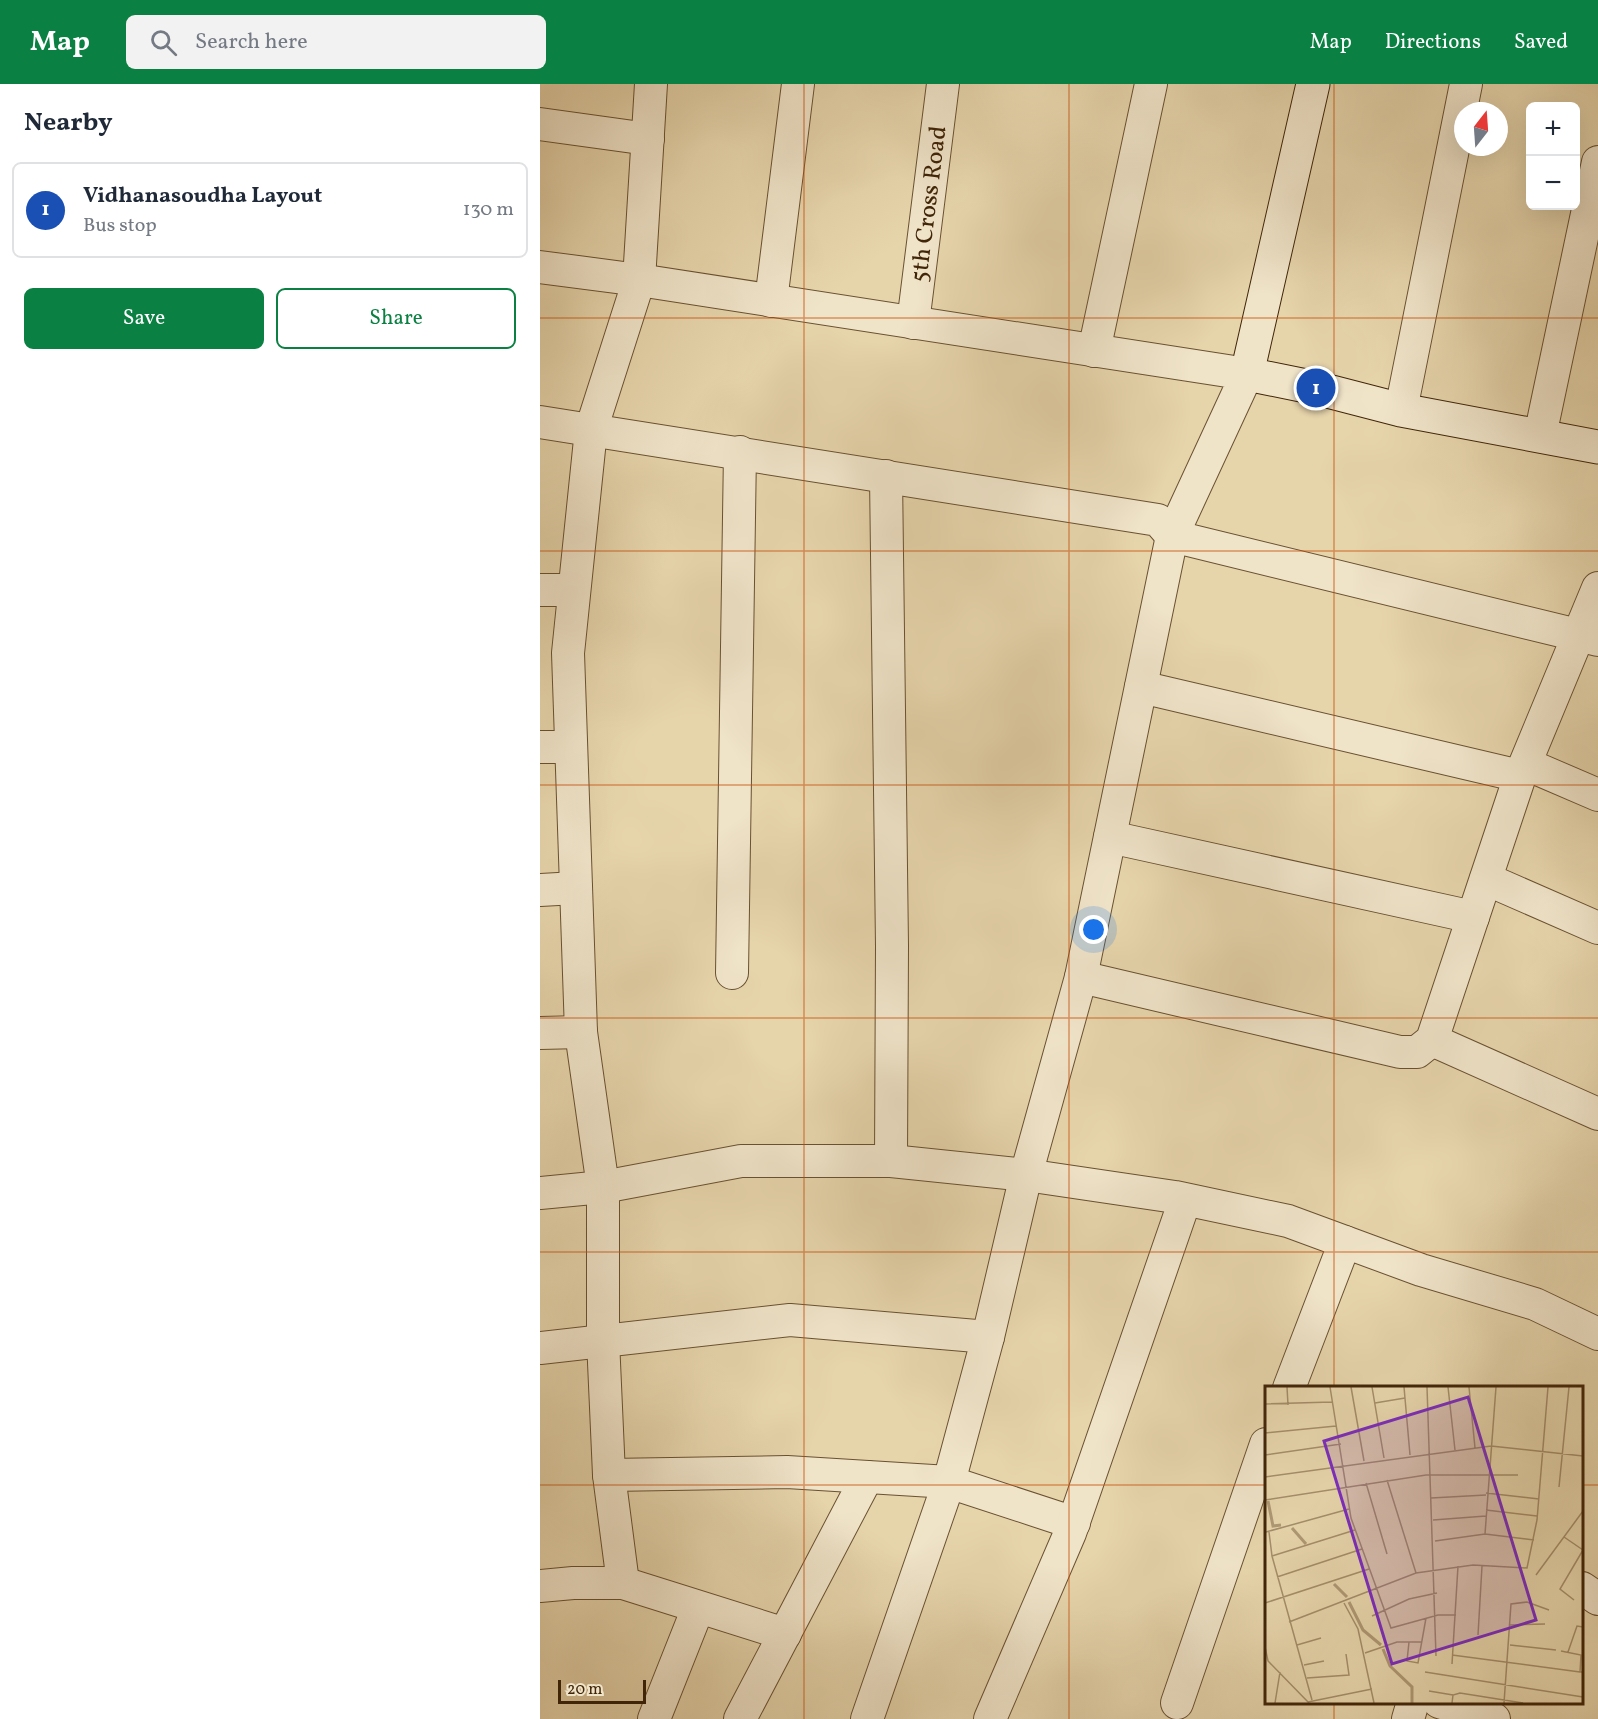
<!DOCTYPE html>
<meta charset="utf-8">
<style>
body{margin:0;font-family:Vollkorn,serif;background:#f2f2f3;color:#1f2937}
.controls{position:absolute;right:18px;top:18px;display:grid;overflow:hidden;border-radius:9px;box-shadow:0 6px 24px #0002}
.controls button{width:54px;height:54px;display:grid;place-items:center;padding:0;border:0;border-bottom:2px solid #e0e1e3;background:#fff;color:#1f2937;font:30px sans-serif}
.compass{position:absolute;left:914px;top:18px;width:54px;height:54px;border-radius:50%;background:#fff;box-shadow:0 6px 24px #0002;rotate:17deg}
.scale{position:absolute;left:18px;bottom:15px;width:88px;box-sizing:border-box;padding-left:6px;border:3px solid #402508;border-top:0;font-size:16px;line-height:21px;white-space:nowrap;color:#402508;-webkit-text-stroke:4px #efe3c8;paint-order:stroke}
.you{position:absolute;left:554px;top:846px;width:21px;height:21px;margin:-15px;border:4px solid #fff;border-radius:50%;background:#1a73e8;box-shadow:0 0 0 9px #1a73e833}
.badge{display:grid;place-items:center;width:39px;height:39px;border-radius:50%;background:#0b8043;color:#fff;font-size:20px;font-weight:700}
.pin{position:absolute;translate:-50% -50%;border:3px solid #fff;box-shadow:0 2px 6px #0006}
.list{margin:0;padding:0;list-style:none}
h2{display:flex;justify-content:space-between;align-items:center;height:78px;margin:0;padding:0 24px;font-size:26px}
h2 small{font-size:20px;font-weight:400;color:#747a83}
.list li{display:grid;grid-template-columns:39px 1fr auto;gap:18px;align-items:center;box-sizing:border-box;height:96px;margin:0 12px 12px;padding:0 12px;border:2px solid #e0e1e3;border-radius:9px}
.list b{display:block;font-size:22px;white-space:nowrap}
.list p{margin:0;font-size:20px;white-space:nowrap;color:#747a83}
.list em{font-size:20px;font-style:normal;color:#747a83}
.actions{display:flex;gap:12px;padding:18px 24px}
.actions a{flex:1;padding:14px 0;border:2px solid #0b8043;border-radius:9px;text-align:center;font-size:21px;color:#0b8043}
.actions .main{background:#0b8043;color:#fff}
.icon{flex:none;width:33px;height:33px;fill:none;stroke:currentColor;stroke-width:2;stroke-linecap:round;stroke-linejoin:round}
.map{position:relative;flex:none;width:1058px;height:1635px;overflow:hidden}
header{display:flex;align-items:center;gap:36px;box-sizing:border-box;height:84px;padding:0 30px;background:#0b8043;color:#fff}
header strong{font-size:28px}
nav{display:flex;gap:33px;margin-inline-start:auto;font-size:21px}
.search{width:420px;height:54px;background:#f2f2f3;display:flex;align-items:center;gap:15px;box-sizing:border-box;padding:0 21px;border-radius:9px;color:#747a83;font-size:22px}
main{display:flex}
aside{flex:1;background:#fff}
.map>svg:first-child{display:block}
</style>
<header>
<strong>Map</strong>
<div class="search"><svg class="icon" aria-label="search" viewBox="0 0 24 24"><circle cx="10" cy="10" r="6"/><path d="M15 15l6 6"/></svg>Search here</div>
<nav><a>Map</a><a>Directions</a><a>Saved</a></nav>
</header>
<main>
<aside>
<h2>Nearby<small></small></h2>
<ul class="list">
<li><span class="badge" style="background:#1a4fb4">1</span><div><b>Vidhanasoudha Layout</b><p>Bus stop</p></div><em>130 m</em></li>
</ul>
<div class="actions"><a class="main">Save</a><a>Share</a></div>
</aside>
<div class="map">
<svg width="1058" height="1635" viewBox="0 0 1058 1635">
<rect width="100%" height="100%" fill="#e6d4ab"/>
<filter id="stains"><feTurbulence type="fractalNoise" baseFrequency=".00333" numOctaves="4"/><feColorMatrix values="0 0 0 0 .2 0 0 0 0 .09 0 0 0 0 .02 0 0 0 .5 -.17"/></filter>
<radialGradient id="worn" r=".72"><stop offset=".6" stop-color="#630" stop-opacity="0"/><stop offset="1" stop-color="#630" stop-opacity=".3"/></radialGradient>
<g fill="none" stroke-linecap="round" stroke-linejoin="round">
<defs>
<g id="street">
<path d="M 111,0 L 99,196 L 51,346 L 28,569 L 41,948 L 63,1103 L 63,1256 L 69,1391 L 247,1388 L 409,1398 L 534,1439"/>
<path d="M 0,40 L 108,55"/>
<path d="M 0,183 L 99,196 L 707,290 L 632,452 L 541,893 L 486,1091 L 448,1253 L 409,1398 L 327,1635"/>
<path d="M 231,217 L 258,0"/>
<path id="s1" d="M 373,239 L 403,0"/>
<path d="M 554,267 L 611,0"/>
<path d="M 861,326 L 926,0"/>
<path d="M 0,338 L 618,436 L 632,452 L 1058,556"/>
<path d="M 1000,352 L 1058,78"/>
<path d="M 346,392 L 352,862 L 351,1077"/>
<path d="M 0,506 L 34,506"/>
<path d="M 601,603 L 980,692"/>
<path d="M 0,663 L 31,663"/>
<path d="M 986,680 L 1058,711"/>
<path d="M 570,753 L 933,833"/>
<path d="M 946,795 L 1058,844"/>
<path d="M 0,806 L 36,804"/>
<path d="M 192,889 L 200,368"/>
<path d="M 541,893 L 860,968 L 877,968 L 892,956 L 980,692 L 1058,504"/>
<path d="M 0,949 L 41,948"/>
<path d="M 892,956 L 1058,1030"/>
<path d="M 0,1109 L 63,1103 L 201,1077 L 351,1077 L 486,1091 L 635,1113 L 748,1137 L 881,1186 L 995,1220 L 1058,1250"/>
<path d="M 0,1264 L 250,1236 L 448,1253"/>
<path d="M 749,1304 L 805,1158"/>
<path d="M 69,1391 L 83,1499"/>
<path d="M 0,1502 L 33,1499 L 83,1499 L 245,1550"/>
<path d="M 1042,1504 L 1058,1515"/>
<path d="M 899,1618 L 954,1635"/>
<path d="M 637,1619 L 726,1360"/>
<path d="M 114,1635 L 158,1524"/>
<path d="M 200,1635 L 327,1393"/>
<path d="M 450,1635 L 530,1449 L 645,1116"/>
<path d="M 868,1635 L 873,1618"/>
</g>
<path id="secondary" d="M 773,0 L 707,290 L 776,304 L 861,326 L 1058,363"/>
</defs>
<use href="#street" stroke="#6a5131" stroke-width="34"/>
<use href="#secondary" stroke="#402508" stroke-width="35"/>
<use href="#street" stroke="#efe3c8" stroke-width="32"/>
<use href="#secondary" stroke="#efe3c8" stroke-width="33"/>
</g>
<path fill="none" stroke="#c64f0b" stroke-width="1.5" stroke-opacity="0.55" d="M 264,0 L 264,1635M 529,0 L 529,1635M 794,0 L 794,1304M 0,234 L 1058,234M 0,467 L 1058,467M 0,701 L 1058,701M 0,934 L 1058,934M 0,1168 L 1058,1168M 0,1401 L 726,1401M 1042,1401 L 1058,1401M 794,1618 L 794,1635"/>
<g text-anchor="middle" stroke-width="5" stroke-linejoin="round" paint-order="stroke">
<g font-size="24" fill="#402508" stroke="#efe3c8">
<text dy="8" stroke="none"><textPath href="#s1" startOffset="120">5th Cross Road</textPath></text>
</g>
</g>
<g transform="translate(725 1302)">
<rect width="318" height="318" fill="#e6d4ab"/>
<path fill="none" stroke="#ae9874" stroke-width="3" d="M 3,115 L 8,140 L 16,139M 27,142 L 41,158M 69,198 L 82,211M 84,216 L 98,244 L 116,259M 118,263 L 125,280 L 147,301 L 147,317"/>
<path fill="none" stroke="#a48e6a" stroke-width="1.5" d="M 22,1 L 23,19M 65,1 L 86,132 L 126,242 L 173,229 L 191,229M 86,1 L 99,75M 107,1 L 119,72M 139,1 L 145,69M 162,1 L 171,270M 183,1 L 190,64M 204,1 L 210,62M 110,17 L 140,12M 0,18 L 67,16M 0,47 L 71,40M 0,69 L 76,58M 0,91 L 226,60 L 318,70M 122,94 L 151,187M 101,97 L 122,168M 294,101 L 304,1M 221,107 L 274,113M 166,112 L 221,109M 0,114 L 161,89 L 253,89M 221,124 L 272,130M 168,134 L 221,130M 1,146 L 84,123M 4,146 L 7,170 L 47,314M 220,148 L 231,1M 299,151 L 318,164M 170,155 L 220,148 L 269,154M 7,170 L 90,144M 271,189 L 318,125M 12,191 L 97,163M 309,214 L 295,203 L 318,164M 0,217 L 104,183M 79,217 L 93,243 L 109,317M 107,230 L 144,213 L 172,207M 24,236 L 151,187 L 208,179 L 262,182 L 272,134 L 283,1M 245,239 L 280,238M 213,249 L 217,180M 144,256 L 142,275 L 153,277 L 161,232M 32,259 L 56,252M 245,259 L 291,264M 0,261 L 3,275 L 44,317M 296,265 L 316,269 L 315,286 L 318,286M 303,266 L 312,240 L 318,241M 100,267 L 132,256 L 157,256M 187,269 L 315,286M 187,278 L 193,180M 39,279 L 59,275M 160,286 L 318,311M 42,292 L 84,289 L 81,268M 164,305 L 188,309M 43,316 L 107,303M 10,317 L 15,286M 187,317 L 188,309 L 195,307 L 258,317M 239,317 L 246,218 L 262,216 L 284,224"/>
<path fill="#7b2cbf" fill-opacity="0.15" stroke="#7b2cbf" stroke-width="3" d="M 203,11 L 271,234 L 127,278 L 59,55 Z"/>
<rect width="318" height="318" fill="none" stroke="#402508" stroke-width="3"/>
</g>
<rect width="100%" height="100%" filter="url(#stains)"/>
<rect width="100%" height="100%" fill="url(#worn)"/>
</svg>
<div class="controls">
<button>+</button>
<button>−</button>
</div>
<svg class="compass" viewBox="-18 -18 36 36"><path d="M0-13l5 13h-10z" fill="#e53935"/><path d="M0 13l5-13h-10z" fill="#747a83"/></svg>
<div class="scale">20 m</div>
<div class="you"></div>
<div class="pin badge" style="left:776px;top:304px;background:#1a4fb4">1</div>
</div>
</main>
